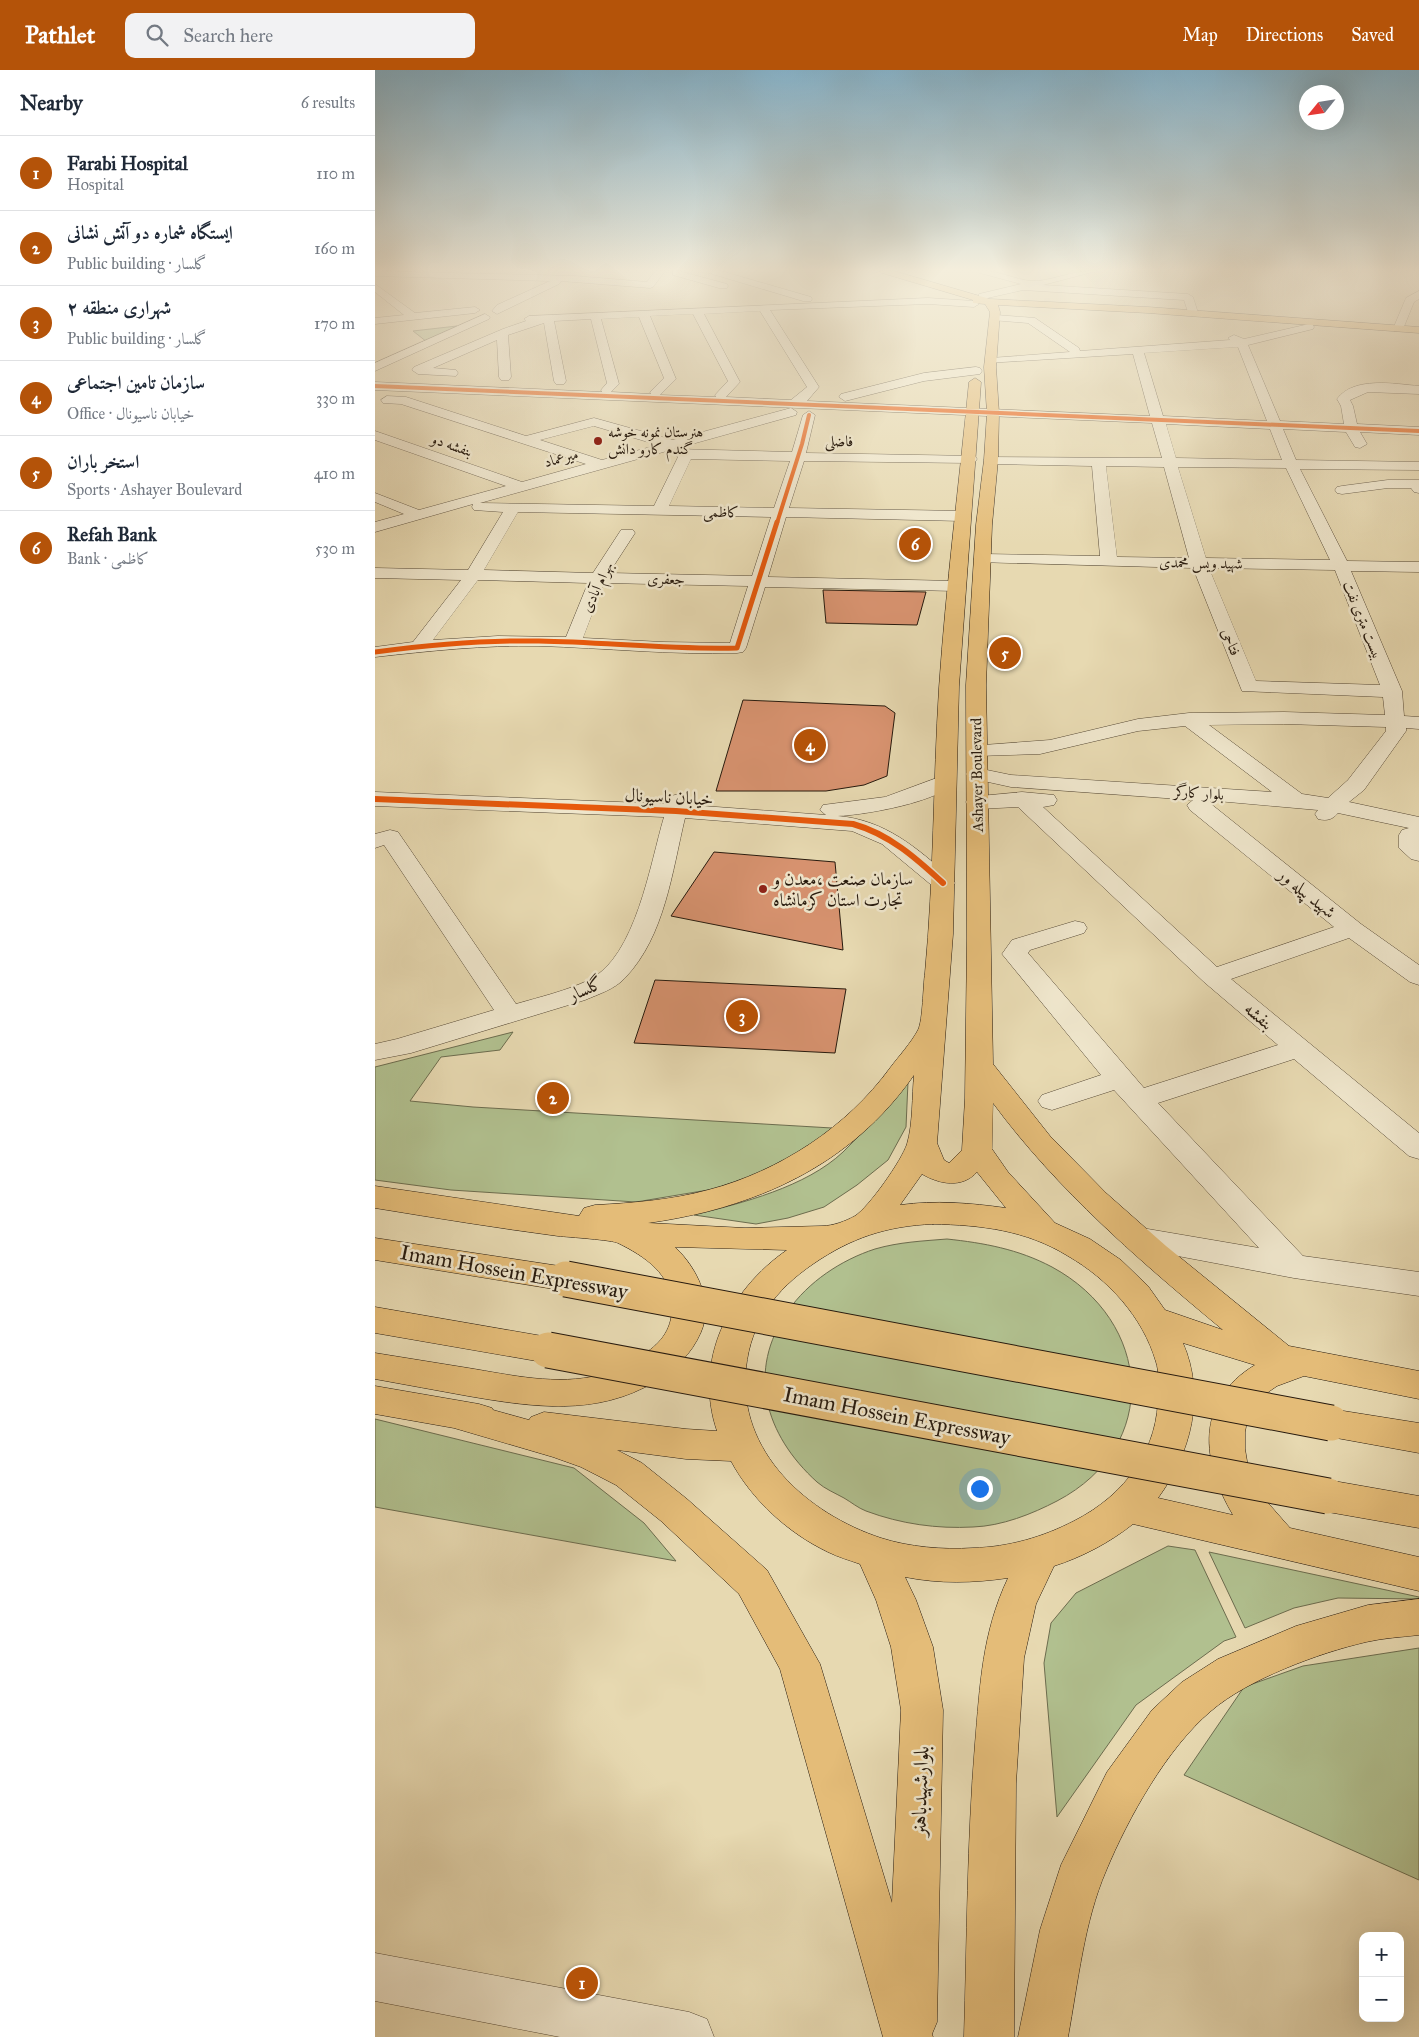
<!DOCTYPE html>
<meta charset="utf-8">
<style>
body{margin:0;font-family:"IM FELL Great Primer",Amiri,serif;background:#f2f2f3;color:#1f2937}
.controls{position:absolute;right:15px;bottom:15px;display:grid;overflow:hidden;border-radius:10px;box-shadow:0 5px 20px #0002}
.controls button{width:45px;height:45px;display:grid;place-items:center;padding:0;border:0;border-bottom:1px solid #e0e1e3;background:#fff;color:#1f2937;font:25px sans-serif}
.compass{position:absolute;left:924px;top:15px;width:45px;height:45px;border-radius:50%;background:#fff;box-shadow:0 5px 20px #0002;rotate:240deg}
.you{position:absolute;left:604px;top:1418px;width:18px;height:18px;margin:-12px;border:4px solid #fff;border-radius:50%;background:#1a73e8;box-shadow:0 0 0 8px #1a73e833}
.badge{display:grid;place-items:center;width:32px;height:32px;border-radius:50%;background:#b45309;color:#fff;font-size:16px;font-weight:700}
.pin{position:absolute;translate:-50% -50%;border:2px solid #fff;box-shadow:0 1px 5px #0006}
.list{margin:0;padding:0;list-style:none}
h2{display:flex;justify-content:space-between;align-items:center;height:65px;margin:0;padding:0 20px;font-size:21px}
h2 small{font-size:16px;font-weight:400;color:#747a83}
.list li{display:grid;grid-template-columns:32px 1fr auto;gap:15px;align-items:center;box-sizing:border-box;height:75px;padding:0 20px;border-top:1px solid #e0e1e3}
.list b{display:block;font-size:19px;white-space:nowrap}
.list p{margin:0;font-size:16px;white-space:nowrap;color:#747a83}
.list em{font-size:16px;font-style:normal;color:#747a83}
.icon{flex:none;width:28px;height:28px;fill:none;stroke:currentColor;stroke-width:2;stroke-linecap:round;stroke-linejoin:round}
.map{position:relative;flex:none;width:1044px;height:1967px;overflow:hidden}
header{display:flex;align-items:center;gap:30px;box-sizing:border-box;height:70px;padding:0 25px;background:#b45309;color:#fff}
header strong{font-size:24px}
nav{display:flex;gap:28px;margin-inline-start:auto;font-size:18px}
.search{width:350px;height:45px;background:#f2f2f3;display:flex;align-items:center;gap:12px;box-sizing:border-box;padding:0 18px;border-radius:10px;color:#747a83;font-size:19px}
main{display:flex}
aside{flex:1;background:#fff}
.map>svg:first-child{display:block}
</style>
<header>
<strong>Pathlet</strong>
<div class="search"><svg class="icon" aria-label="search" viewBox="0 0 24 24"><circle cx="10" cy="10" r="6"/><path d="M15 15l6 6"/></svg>Search here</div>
<nav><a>Map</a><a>Directions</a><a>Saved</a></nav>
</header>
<main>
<aside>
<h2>Nearby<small>6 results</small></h2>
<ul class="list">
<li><span class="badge">1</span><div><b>Farabi Hospital</b><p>Hospital</p></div><em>110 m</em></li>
<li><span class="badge">2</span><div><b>ایستگاه شماره دو آتش نشانی</b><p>Public building · گلسار</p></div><em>160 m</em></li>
<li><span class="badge">3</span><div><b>شهراری منطقه ۲</b><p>Public building · گلسار</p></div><em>170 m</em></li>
<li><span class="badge">4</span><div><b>سازمان تامین اجتماعی</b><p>Office · خیابان ناسیونال</p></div><em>330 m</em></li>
<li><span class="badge">5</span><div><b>استخر باران</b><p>Sports · Ashayer Boulevard</p></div><em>410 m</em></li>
<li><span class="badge">6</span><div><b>Refah Bank</b><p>Bank · کاظمی</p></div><em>530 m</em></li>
</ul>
</aside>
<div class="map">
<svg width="1044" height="1967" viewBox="0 0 1044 1967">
<rect width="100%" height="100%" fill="#e7d9b1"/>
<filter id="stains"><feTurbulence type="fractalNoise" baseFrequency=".004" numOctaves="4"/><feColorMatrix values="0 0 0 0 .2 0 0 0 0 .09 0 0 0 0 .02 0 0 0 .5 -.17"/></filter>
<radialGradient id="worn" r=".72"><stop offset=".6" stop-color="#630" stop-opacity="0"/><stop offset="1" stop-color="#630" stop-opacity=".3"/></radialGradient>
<g fill="#b1c08f" stroke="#6c6c4e">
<path d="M 82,256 L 52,272 L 38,261 Z"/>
<path d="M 138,962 L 125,980 L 66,987 L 35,1031 L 98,1037 L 457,1058 L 426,1083 L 386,1103 L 339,1119 L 261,1132 L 76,1120 L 0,1110 L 0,997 Z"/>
<path d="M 533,1012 L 531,1057 L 513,1090 L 482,1115 L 449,1137 L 413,1148 L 381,1154 L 319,1145 C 367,1133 431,1117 468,1082 C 491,1060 512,1035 533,1012 Z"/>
<path d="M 572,1169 C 609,1173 643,1179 677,1197 C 777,1251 787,1376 682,1431 C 657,1444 627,1456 598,1457 C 562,1459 526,1454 491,1441 C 483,1438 476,1432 469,1428 C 460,1423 450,1419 442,1412 C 390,1365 371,1301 413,1241 C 433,1212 466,1190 500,1179 C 524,1172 548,1171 572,1169 Z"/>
<path d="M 0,1349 L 199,1398 L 269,1453 L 301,1491 L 0,1437 Z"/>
<path d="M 793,1476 L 820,1480 L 861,1567 L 849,1571 L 761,1635 L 682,1747 L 669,1593 L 676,1553 L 701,1523 Z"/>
<path d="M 834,1482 L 1044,1527 L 1044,1529 L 963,1528 L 919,1538 L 870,1558 Z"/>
<path d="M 1044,1578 L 1044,1810 L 809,1705 L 869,1617 L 928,1596 Z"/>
</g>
<g fill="#d89370" stroke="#26190d">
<path d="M 448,520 L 551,522 L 542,555 L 451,553 Z"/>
<path d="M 368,630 L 510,636 L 520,643 L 512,706 L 489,715 L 451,721 L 341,721 Z"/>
<path d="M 339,782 L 460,792 L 468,880 L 296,846 Z"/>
<path d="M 280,910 L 471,919 L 460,983 L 259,973 Z"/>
</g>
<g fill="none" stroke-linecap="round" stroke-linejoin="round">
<defs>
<g id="minor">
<path d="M 0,201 L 200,206 L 272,212 L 280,201 L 290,201 L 278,217 L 275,218 L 186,211 L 184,214 L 122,244 L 117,241 L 122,235 L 175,211 L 0,206 Z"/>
<path d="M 298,201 L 304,201 L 352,214 L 353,216 L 352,218 L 344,218 L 298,205 Z"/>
<path d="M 332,201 L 346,201 L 436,227 L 437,229 L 436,231 L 428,231 L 334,203 Z"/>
<path d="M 603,201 C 622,199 639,210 657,211 C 673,212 696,201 716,201 L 714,203 L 668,215 L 813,224 L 818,227 L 823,243 L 818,246 L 814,245 L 809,230 L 648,220 L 608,229 L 604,228 L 604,224 L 646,214 L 605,203 Z"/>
<path d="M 0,214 L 40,243 L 100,237 L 105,240 L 100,243 L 0,254 L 0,248 L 29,245 L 0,222 Z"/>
<path d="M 1044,221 L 1044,229 L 1039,232 L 1028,259 L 1027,261 L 1019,261 L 1018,259 L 1031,228 Z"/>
<path d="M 553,228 L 599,231 L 604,234 L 599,237 L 553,234 L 395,240 L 444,317 L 432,331 L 775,346 L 758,284 L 612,293 L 610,291 L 612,289 L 616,288 L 695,282 L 653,253 L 617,250 L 616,248 L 621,245 L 660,248 L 704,278 L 705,281 L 855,270 L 853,268 L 859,265 L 869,269 L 934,254 L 938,255 L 939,257 L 938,259 L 873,275 L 905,351 L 969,354 L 966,336 L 962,329 C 979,306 1020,314 1044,316 L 1044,324 L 993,322 L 975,330 L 978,336 L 982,354 L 1044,357 L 1044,365 L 985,362 L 992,374 L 985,378 L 980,377 L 971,362 L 908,359 L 921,390 L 1044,392 L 1044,400 L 925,399 L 972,491 L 1044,492 L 1044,502 L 976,501 L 1027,621 L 1029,646 L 1044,647 L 1044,659 L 1031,658 L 1031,661 L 989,720 L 974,732 L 1044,747 L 1044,791 L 1036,789 L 1024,778 L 1024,765 L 1027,760 L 1034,758 L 963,743 C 957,750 952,751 943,749 L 940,744 L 943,740 L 831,730 L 986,854 L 1044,895 L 1044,915 L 1035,912 L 974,868 L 856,909 L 1044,1063 L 1044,1089 L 1034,1086 L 919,989 L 783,1033 L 928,1186 L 1044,1202 L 1044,1226 L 919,1208 L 750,1176 L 745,1168 L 750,1160 L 761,1157 L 884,1178 L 739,1020 L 677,1040 L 667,1037 L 663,1031 L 667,1025 L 726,1005 L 627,884 L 637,870 L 700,851 L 709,853 L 712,858 L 709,863 L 655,880 L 653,883 L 769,1018 L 903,975 L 829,912 L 643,737 L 602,739 L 594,737 L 591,732 L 594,727 L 647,722 L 679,725 L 682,730 L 679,735 L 668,737 L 842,897 L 959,857 L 815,740 L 812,735 L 818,730 L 636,717 L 595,708 L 591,704 L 595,700 L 602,698 L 636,705 L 897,722 L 810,656 L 763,661 L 665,684 L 602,686 L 595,684 L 592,680 L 595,676 L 675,670 L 763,649 L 814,643 L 909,642 L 1010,645 L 1008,627 L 867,621 L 818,498 L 601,492 L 599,489 L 601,486 L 607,484 L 725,486 L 717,396 L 616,394 L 609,390 L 611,387 L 787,388 L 777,353 L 0,320 L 0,312 L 227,322 L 226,320 L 232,313 L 216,249 L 179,251 L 191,311 L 189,314 L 181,314 L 179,311 L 169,253 L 133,265 L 136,307 L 134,310 L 126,310 L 124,307 L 122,270 L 58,298 L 81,300 L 83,303 L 81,306 L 43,304 L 37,300 L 39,297 L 128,259 L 151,251 L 149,249 L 154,246 ZM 385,241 L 432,317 L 416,330 L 351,327 L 365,312 L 329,244 ZM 318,244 L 353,311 L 340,325 L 341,327 L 285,325 L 301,309 L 275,246 ZM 264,247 L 289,308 L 275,322 L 276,324 L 236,322 L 244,314 L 226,249 ZM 863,277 L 892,351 L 788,346 L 769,283 ZM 791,354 L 895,359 L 907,390 L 801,388 ZM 731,396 L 789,397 L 814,488 L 742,487 ZM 803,397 L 911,398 L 955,490 L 831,488 ZM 834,498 L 960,500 L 1005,615 L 881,611 ZM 909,654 L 1011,657 L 1011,661 L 973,710 L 953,728 L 927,724 L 834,655 Z"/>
<path d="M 110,244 L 115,247 L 114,249 L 0,301 L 0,293 Z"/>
<path d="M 601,297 L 605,298 L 607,301 L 605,304 L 549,311 L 470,331 L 464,327 L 466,324 L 549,303 Z"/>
<path d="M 12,326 L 31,327 L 151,366 L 219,348 L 298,370 L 416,338 L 422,342 L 421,345 L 105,433 L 279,436 L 303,387 L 297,382 L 299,379 L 417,382 L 428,345 L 434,341 L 440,345 L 431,383 L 600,386 L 602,389 L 600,392 L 595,393 L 429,391 L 414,438 L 588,441 L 593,443 L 596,446 L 593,449 L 588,451 L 411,447 L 393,507 L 582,511 L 588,512 L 590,516 L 588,520 L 582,521 L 390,517 L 371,578 L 368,582 L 362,583 C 296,585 230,578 164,576 C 109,575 54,581 0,587 L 0,577 L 38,572 L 86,510 L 0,508 L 0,498 L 93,500 L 128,442 L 99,440 L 97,437 L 98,434 L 0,462 L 0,452 L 29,444 L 0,432 L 0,423 L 44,440 L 131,416 L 0,370 L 0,361 L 147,412 L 211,394 L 26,334 L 8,333 L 6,330 ZM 219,356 L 283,375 L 227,390 L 165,370 ZM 316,389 L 415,391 L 399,438 L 294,436 ZM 143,442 L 396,447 L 377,506 L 234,503 L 260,463 L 258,460 L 246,460 L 218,503 L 109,500 ZM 103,510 L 213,513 L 191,567 L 123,566 L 58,570 ZM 229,513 L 373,516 L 355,573 L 288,572 L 208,568 Z"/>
<path d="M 1013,410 L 1044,410 L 1044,423 L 1039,422 L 1036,418 L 1013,418 L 967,424 L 962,423 L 960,420 L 962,417 L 967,416 Z"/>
<path d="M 570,705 L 578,706 L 581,711 C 566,732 489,745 463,746 C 510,750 542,778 576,808 L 580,813 L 576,818 L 568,820 L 560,818 L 507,774 L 477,761 L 310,748 C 297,802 290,866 250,908 C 240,919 224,924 210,930 L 36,983 L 0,990 L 0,974 L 22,969 L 119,940 L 9,775 L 0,778 L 0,764 L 15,760 L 23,762 L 141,934 C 165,927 191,921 214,910 C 261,887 275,794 289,747 L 0,736 L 0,722 L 292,734 L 296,726 L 304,724 L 312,726 L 315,731 L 314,735 L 451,745 L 445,740 L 448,735 L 510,727 Z"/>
<path d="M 0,1883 L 314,1942 L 332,1949 L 339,1967 L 185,1967 L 0,1931 Z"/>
</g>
<g id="major">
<path d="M 505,201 L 519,201 L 615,229 L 773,237 L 1044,257 L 1044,263 L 773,243 L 623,235 L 625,242 L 621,297 L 624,343 L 623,390 L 617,455 L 611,615 L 618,994 L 675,1066 L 731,1123 L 791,1176 L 914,1276 L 1044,1301 L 1044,1329 L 929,1306 L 902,1316 L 886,1327 L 873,1346 L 870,1362 L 870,1379 L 873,1397 L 886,1425 L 915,1458 L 1044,1487 L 1044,1521 L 758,1454 C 734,1473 707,1487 679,1496 L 661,1534 L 649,1588 L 641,1713 L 639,1967 L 589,1967 C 592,1870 592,1771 600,1674 C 605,1615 607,1563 633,1508 C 598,1513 565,1514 530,1507 L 541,1530 L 558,1577 L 568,1640 L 562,1952 L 557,1964 L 558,1967 L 508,1967 L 405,1599 L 364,1524 L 286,1451 L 241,1415 L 206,1397 L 178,1387 L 79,1358 L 0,1344 L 0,1316 L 104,1334 L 117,1338 L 118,1340 L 154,1350 L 156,1347 L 169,1342 L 311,1359 L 342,1361 C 318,1291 354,1220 412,1180 L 300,1177 C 322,1198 339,1232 326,1262 C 316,1285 301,1298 281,1311 C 222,1347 157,1337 93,1326 C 62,1320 31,1315 0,1309 L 0,1283 C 31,1288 62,1293 93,1298 C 136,1305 182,1316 225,1305 C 239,1301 253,1294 266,1286 C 284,1275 297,1261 297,1238 C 298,1204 269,1186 243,1173 C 238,1170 193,1167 183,1166 C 122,1158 61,1148 0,1138 L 0,1116 L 204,1146 L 209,1138 L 220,1135 C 258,1133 296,1130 333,1120 C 405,1101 472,1057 515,998 C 524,986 536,973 543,960 C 548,950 548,916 550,903 C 559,808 558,713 564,618 C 571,516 584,414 594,312 L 600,308 L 606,312 L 584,616 L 578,864 L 562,1073 L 569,1090 L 574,1093 L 587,1080 L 590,1029 L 592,869 L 591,615 L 601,455 L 609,390 L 612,343 L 609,297 L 615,242 L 610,234 L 598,233 L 598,230 L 507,203 ZM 539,1005 C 537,1026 538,1054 532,1074 C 527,1090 494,1137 480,1146 C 471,1151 458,1156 447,1156 L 370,1158 L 273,1153 C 380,1138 476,1096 539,1005 ZM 618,1033 C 683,1121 765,1191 848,1260 L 790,1240 L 773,1216 L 746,1190 L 715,1169 L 680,1153 L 633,1102 L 617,1079 ZM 602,1102 L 631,1138 C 595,1133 561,1130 525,1135 L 547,1104 C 564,1114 587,1119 602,1102 ZM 558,1154 C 606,1155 651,1160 693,1186 C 733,1209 768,1247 781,1292 C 784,1301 783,1311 783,1321 C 785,1379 750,1425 699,1451 C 668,1467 634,1477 598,1478 C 568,1480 534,1477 506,1468 C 433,1444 362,1382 371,1298 C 376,1252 400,1220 438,1194 C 476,1168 511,1156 558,1154 ZM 808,1273 L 880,1295 C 820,1331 826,1391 858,1445 L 783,1428 C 816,1383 831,1326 808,1273 ZM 242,1380 L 311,1389 L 356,1391 C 377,1430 413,1463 453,1482 C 463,1487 474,1490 485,1494 L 501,1530 L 516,1577 L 526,1640 L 517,1833 L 445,1594 L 392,1500 L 312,1429 L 267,1393 Z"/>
<path d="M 1044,1529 L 1044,1565 C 1027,1567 1008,1568 991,1572 C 944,1583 873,1609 836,1641 C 792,1678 753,1748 731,1801 C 709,1852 703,1913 693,1967 L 643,1967 L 665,1860 L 686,1795 L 732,1702 L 777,1640 L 807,1612 L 843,1589 L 921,1556 L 993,1535 Z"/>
</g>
<g id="highway">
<path d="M 0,1168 L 191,1197 L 203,1201 L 207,1209 L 203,1217 L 191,1221 L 0,1190 Z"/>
<path d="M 0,1237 L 173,1267 L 185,1271 L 190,1280 L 185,1289 L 173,1293 L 0,1263 Z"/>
<path d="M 956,1339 L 1044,1353 L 1044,1383 L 956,1367 L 943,1363 L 938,1353 L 943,1343 Z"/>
<path d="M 953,1410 L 1044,1426 L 1044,1458 L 953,1442 L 940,1437 L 934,1426 L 940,1415 Z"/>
</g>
</defs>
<use href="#minor" stroke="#564936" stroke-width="1"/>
<use href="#major" stroke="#26190d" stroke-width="1"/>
<use href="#highway" stroke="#26190d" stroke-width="1"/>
<use href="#minor" fill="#efe6cc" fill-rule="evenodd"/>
<use href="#major" fill="#e4bc78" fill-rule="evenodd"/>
<use href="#highway" fill="#e4bc78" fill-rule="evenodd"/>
<defs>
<g id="highway-bridge">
<path d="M 191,1209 L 956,1353"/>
<path d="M 173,1280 L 953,1426"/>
</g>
</defs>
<use href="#highway-bridge" stroke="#26190d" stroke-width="37" stroke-linecap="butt"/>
<use href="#highway-bridge" stroke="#e4bc78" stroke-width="35"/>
<defs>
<g id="cycleway-far2">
<path d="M 0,316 L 1044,361"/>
<path d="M 402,453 L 427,374 L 434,345"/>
</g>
<path id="cycleway-far1" d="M 0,582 C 54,575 109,570 164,571 C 230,572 296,580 362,578 L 402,452"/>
<path id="cycleway" d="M 0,729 L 301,741 L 478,754 C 514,764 541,788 568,813"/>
</defs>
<use href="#cycleway-far2" stroke="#efe6cc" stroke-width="5"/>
<use href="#cycleway-far1" stroke="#efe6cc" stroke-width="7"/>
<use href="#cycleway" stroke="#efe6cc" stroke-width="9"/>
<use href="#cycleway-far2" stroke="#e8590c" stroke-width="4"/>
<use href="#cycleway-far1" stroke="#e8590c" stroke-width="5"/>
<use href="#cycleway" stroke="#e8590c" stroke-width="6"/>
</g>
<linearGradient id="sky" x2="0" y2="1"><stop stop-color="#87b6cf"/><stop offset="0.42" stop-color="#f4eedc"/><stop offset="1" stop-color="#f4eedc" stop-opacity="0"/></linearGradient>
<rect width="1044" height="476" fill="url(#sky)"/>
<g fill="#8f2418" stroke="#efe6cc" stroke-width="2">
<circle cx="223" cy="371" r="5"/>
<circle cx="388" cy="819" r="5"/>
</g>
<g text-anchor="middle" stroke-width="5" stroke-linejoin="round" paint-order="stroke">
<g font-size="15" fill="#26190d" stroke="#efe6cc" text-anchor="start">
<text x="233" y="367">هنرستان نمونه خوشه<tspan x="233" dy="17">گندم کارو دانش</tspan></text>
</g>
<g font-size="15" fill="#26190d" stroke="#efe6cc">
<text transform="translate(464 371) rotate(1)" y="5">فاضلی</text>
<text transform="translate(77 375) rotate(19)" y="5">بنفشه دو</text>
<text transform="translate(186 388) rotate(-15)" y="5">میرعماد</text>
<text transform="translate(346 442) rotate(1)" y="5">کاظمی</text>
<text transform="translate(826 493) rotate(1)" y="5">شهید ویس محمدی</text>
<text transform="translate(291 509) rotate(1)" y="5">جعفری</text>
<text transform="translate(222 517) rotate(-64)" y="5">بهرام آبادی</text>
<text transform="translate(988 550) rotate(68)" y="5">بیست متری نفت</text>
<text transform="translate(856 572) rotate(68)" y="5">فتاحی</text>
<text transform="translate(602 705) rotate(-91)" y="5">Ashayer Boulevard</text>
<text transform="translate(824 723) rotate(4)" y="5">بلوار کارگر</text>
</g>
<g font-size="18" fill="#26190d" stroke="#efe6cc">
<text transform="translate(294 727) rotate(3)" y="6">خیابان ناسیونال</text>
<text transform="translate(932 823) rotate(39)" y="6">شهید پیله ور</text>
<text transform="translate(210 919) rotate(-24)" y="6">گلسار</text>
<text transform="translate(884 946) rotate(40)" y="6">بنفشه</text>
</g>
<g font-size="18" fill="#26190d" stroke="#efe6cc" text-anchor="start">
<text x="398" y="815">سازمان صنعت ،معدن و<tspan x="398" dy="21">تجارت استان کرمانشاه</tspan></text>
</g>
<g font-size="21" fill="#26190d" stroke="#efe6cc">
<text transform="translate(139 1202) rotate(10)" y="7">Imam Hossein Expressway</text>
<text transform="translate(522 1346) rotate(11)" y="7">Imam Hossein Expressway</text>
<text transform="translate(545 1721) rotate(-88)" y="7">بلوارشهیدباهنر</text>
</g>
</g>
<rect width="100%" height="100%" filter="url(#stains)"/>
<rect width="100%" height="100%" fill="url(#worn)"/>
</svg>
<div class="controls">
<button>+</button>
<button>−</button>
</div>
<svg class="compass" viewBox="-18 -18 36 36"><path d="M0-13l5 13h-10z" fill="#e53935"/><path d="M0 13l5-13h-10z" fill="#747a83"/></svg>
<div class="you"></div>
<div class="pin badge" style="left:207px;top:1913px">1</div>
<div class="pin badge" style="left:178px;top:1028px">2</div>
<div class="pin badge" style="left:367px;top:946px">3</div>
<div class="pin badge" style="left:435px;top:675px">4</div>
<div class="pin badge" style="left:630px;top:583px">5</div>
<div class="pin badge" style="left:540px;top:474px">6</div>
</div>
</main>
